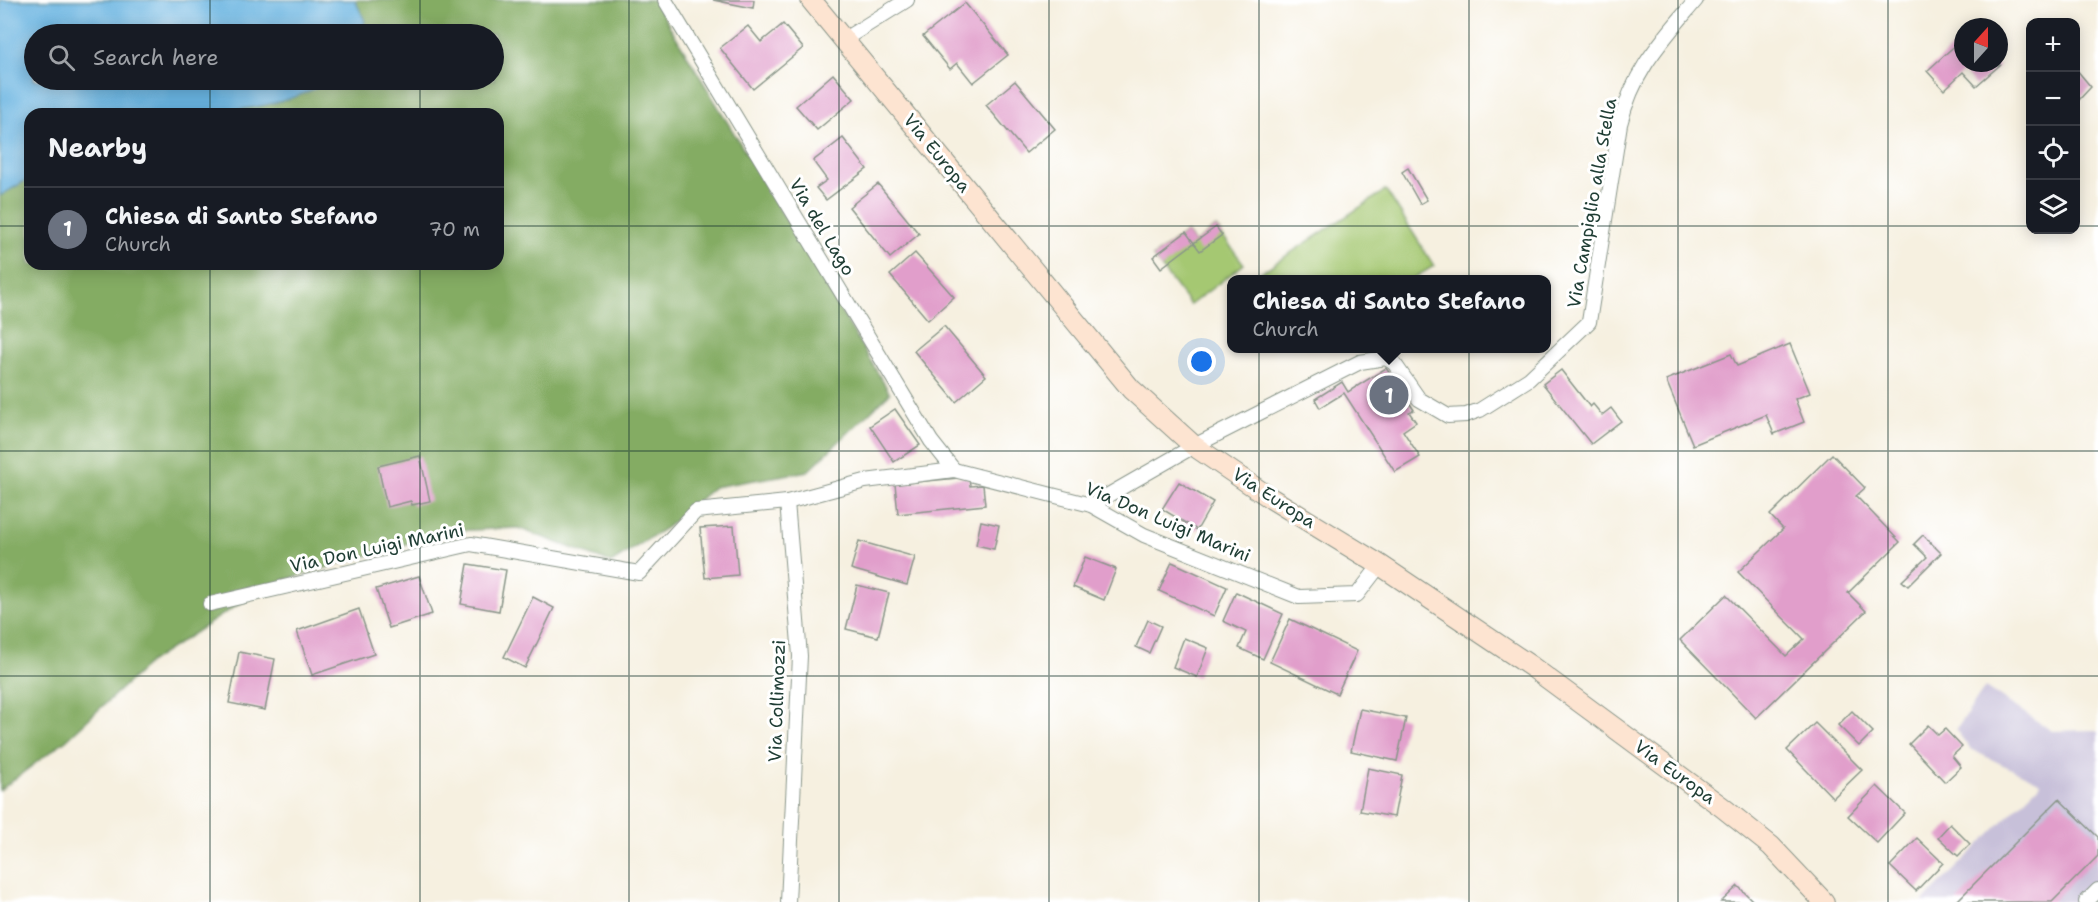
<!DOCTYPE html>
<meta charset="utf-8">
<style>
body{margin:0;font-family:"Shantell Sans",sans-serif;background:#242831;color:#f1f3f6}
.controls{position:absolute;right:18px;top:18px;display:grid;overflow:hidden;border-radius:12px;box-shadow:0 3px 15px #0003}
.controls button{width:54px;height:54px;display:grid;place-items:center;padding:0;border:0;border-bottom:2px solid #363941;background:#171b24;color:#f1f3f6;font:30px sans-serif}
.compass{position:absolute;left:1954px;top:18px;width:54px;height:54px;border-radius:50%;background:#171b24;box-shadow:0 3px 15px #0003;rotate:21deg}
.you{position:absolute;left:1202px;top:362px;width:21px;height:21px;margin:-15px;border:4px solid #fff;border-radius:50%;background:#1a73e8;box-shadow:0 0 0 9px #1a73e833}
.badge{display:grid;place-items:center;width:39px;height:39px;border-radius:50%;background:#1f6fb2;color:#fff;font-size:20px;font-weight:700}
.pin{position:absolute;translate:-50% -50%;border:3px solid #fff;box-shadow:0 2px 6px #0006}
.popup{position:absolute;left:1227px;top:275px;width:324px;height:78px;box-sizing:border-box;display:grid;place-content:center;border-radius:12px;background:#171b24;filter:drop-shadow(0 2px 4px #0005);font-size:20px;white-space:nowrap;color:#9ea1a6}
.popup b{font-size:22px;color:#f1f3f6}
.popup::after{content:'';position:absolute;left:50%;top:100%;margin-left:-12px;border:12px solid transparent;border-top-color:#171b24}
.list{margin:0;padding:0;list-style:none}
h2{display:flex;justify-content:space-between;align-items:center;height:78px;margin:0;padding:0 24px;font-size:26px}
h2 small{font-size:20px;font-weight:400;color:#9ea1a6}
.list li{display:grid;grid-template-columns:39px 1fr auto;gap:18px;align-items:center;box-sizing:border-box;height:84px;padding:0 24px;border-top:2px solid #363941}
.list b{display:block;font-size:22px;white-space:nowrap}
.list p{margin:0;font-size:20px;white-space:nowrap;color:#9ea1a6}
.list em{font-size:20px;font-style:normal;color:#9ea1a6}
.icon{flex:none;width:33px;height:33px;fill:none;stroke:currentColor;stroke-width:2;stroke-linecap:round;stroke-linejoin:round}
.map{position:relative;flex:none;width:2098px;height:902px;overflow:hidden}
.search{position:absolute;background:#171b24;box-shadow:0 3px 15px #0003;left:24px;top:24px;width:480px;height:66px;display:flex;align-items:center;gap:15px;box-sizing:border-box;padding:0 21px;border-radius:33px;color:#9ea1a6;font-size:22px}
.panel{position:absolute;background:#171b24;box-shadow:0 3px 15px #0003;left:24px;top:108px;width:480px;height:162px;border-radius:18px}
.map>svg:first-child{display:block}
</style>
<div class="map">
<svg width="2098" height="902" viewBox="0 0 2098 902">
<rect width="100%" height="100%" fill="#fff"/>
<filter id="ink" filterUnits="userSpaceOnUse"><feTurbulence type="fractalNoise" baseFrequency=".0167" numOctaves="2"/><feDisplacementMap in="SourceGraphic" scale="12" xChannelSelector="R" yChannelSelector="G"/><feConvolveMatrix kernelMatrix="1 2 1 2 8 2 1 2 1" color-interpolation-filters="sRGB"/></filter>
<filter id="wash" filterUnits="userSpaceOnUse"><feTurbulence type="fractalNoise" baseFrequency=".008" numOctaves="4" result="noise"/><feDisplacementMap in="SourceGraphic" scale="24" xChannelSelector="R" yChannelSelector="G"/><feGaussianBlur stdDeviation="1.35" result="paint"/><feColorMatrix in="noise" values="0 0 0 0 0 0 0 0 0 0 0 0 0 0 0 0 0 1.4 0 .05"/><feComposite in="paint" operator="in"/></filter>
<g filter="url(#wash)">
<rect width="100%" height="100%" fill="#f6f0e0"/>
<path fill="#c7c0d9" d="M 1985,687 L 2052,731 L 2094,730 L 2098,732 L 2098,902 L 1922,902 L 2041,783 L 1970,749 L 1956,730 Z"/>
<g fill="#a5c872" stroke="#628253" stroke-width="1.5">
<path d="M 1386,190 L 1434,266 L 1412,279 L 1264,279 L 1260,273 Z"/>
<path d="M 1216,227 L 1244,264 L 1190,305 L 1153,257 L 1186,232 L 1194,243 Z"/>
</g>
<path fill="#84ac64" stroke="#52744c" stroke-width="1.5" fill-rule="evenodd" d="M 0,0 L 654,0 L 890,393 L 808,471 L 714,487 L 667,527 L 611,563 L 518,528 L 450,531 L 268,585 L 150,662 L 66,740 L 0,790 ZM 34,34 L 494,34 L 494,80 L 34,80 ZM 30,114 L 498,114 L 498,264 L 30,264 Z"/>
<path fill="#67b3e0" stroke="#43788a" stroke-width="1.5" d="M 0,0 L 355,0 L 365,21 L 361,34 L 34,34 L 34,80 L 330,80 C 260,127 113,114 30,114 L 30,178 L 0,196 Z"/>
<g id="blocks">
<g fill="#e19ecb">
<path d="M 713,0 L 754,0 L 753,8 Z"/>
<path d="M 965,3 L 1008,55 L 973,83 L 957,63 L 950,69 L 923,36 Z"/>
<path d="M 783,24 L 803,48 L 753,89 L 720,48 L 748,26 L 761,42 Z"/>
<path d="M 1961,40 L 1963,63 L 2000,65 L 1976,86 L 1963,72 L 1944,90 L 1927,71 Z"/>
<path d="M 2076,69 L 2091,87 L 2078,101 L 2076,99 Z"/>
<path d="M 833,74 L 854,99 L 817,130 L 796,106 Z"/>
<path d="M 1015,81 L 1055,129 L 1026,153 L 986,105 Z"/>
<path d="M 843,138 L 867,169 L 826,200 L 816,188 L 827,180 L 813,161 Z"/>
<path d="M 1408,168 L 1427,200 L 1420,204 L 1402,172 Z"/>
<path d="M 878,184 L 919,234 L 890,258 L 849,207 Z"/>
<path d="M 1216,227 L 1222,235 L 1200,251 L 1194,243 Z"/>
<path d="M 1186,232 L 1194,243 L 1161,268 L 1153,257 Z"/>
<path d="M 915,253 L 954,297 L 928,320 L 890,275 Z"/>
<path d="M 944,326 L 986,376 L 956,402 L 914,351 Z"/>
<path d="M 1790,344 L 1810,393 L 1795,399 L 1804,422 L 1774,434 L 1766,415 L 1693,445 L 1666,380 L 1731,354 L 1737,366 Z"/>
<path d="M 1386,368 L 1414,410 L 1409,412 L 1416,422 L 1403,431 L 1420,457 L 1395,472 L 1344,393 L 1320,408 L 1315,399 L 1342,382 L 1348,392 Z"/>
<path d="M 1561,370 L 1590,407 L 1593,404 L 1602,415 L 1611,408 L 1621,421 L 1591,444 L 1543,384 Z"/>
<path d="M 895,409 L 920,445 L 894,462 L 870,426 Z"/>
<path d="M 1832,454 L 1865,488 L 1856,496 L 1900,542 L 1848,593 L 1866,611 L 1756,718 L 1680,640 L 1726,595 L 1786,656 L 1804,639 L 1738,572 L 1783,529 L 1770,515 Z"/>
<path d="M 420,456 L 430,501 L 412,505 L 411,501 L 387,507 L 378,466 Z"/>
<path d="M 969,477 L 970,486 L 983,485 L 985,505 L 898,514 L 895,484 Z"/>
<path d="M 1179,482 L 1213,502 L 1197,530 L 1162,509 Z"/>
<path d="M 981,521 L 999,525 L 994,549 L 976,545 Z"/>
<path d="M 734,526 L 738,575 L 705,578 L 700,528 Z"/>
<path d="M 1923,535 L 1941,553 L 1908,586 L 1902,581 L 1927,557 L 1914,544 Z"/>
<path d="M 859,541 L 915,557 L 907,585 L 851,569 Z"/>
<path d="M 1085,557 L 1116,569 L 1104,600 L 1073,587 Z"/>
<path d="M 1172,562 L 1227,587 L 1214,616 L 1159,591 Z"/>
<path d="M 468,564 L 506,570 L 499,611 L 461,604 Z"/>
<path d="M 419,576 L 432,614 L 389,628 L 376,589 Z"/>
<path d="M 857,585 L 889,593 L 878,637 L 846,629 Z"/>
<path d="M 1236,592 L 1283,614 L 1263,659 L 1239,648 L 1246,632 L 1223,621 Z"/>
<path d="M 533,597 L 554,608 L 525,668 L 504,657 Z"/>
<path d="M 359,609 L 374,654 L 312,675 L 297,631 Z"/>
<path d="M 1290,619 L 1357,651 L 1337,694 L 1270,662 Z"/>
<path d="M 1148,620 L 1161,626 L 1149,653 L 1136,647 Z"/>
<path d="M 1184,638 L 1208,648 L 1197,677 L 1173,667 Z"/>
<path d="M 239,652 L 275,659 L 265,710 L 229,703 Z"/>
<path d="M 1360,709 L 1406,718 L 1397,761 L 1351,751 Z"/>
<path d="M 1852,711 L 1873,732 L 1859,746 L 1838,725 Z"/>
<path d="M 1815,723 L 1862,770 L 1833,798 L 1787,750 Z"/>
<path d="M 1928,725 L 1938,735 L 1945,729 L 1962,747 L 1952,756 L 1961,767 L 1945,782 L 1909,744 Z"/>
<path d="M 1368,768 L 1402,775 L 1394,817 L 1360,811 Z"/>
<path d="M 1877,786 L 1905,813 L 1877,843 L 1848,816 Z"/>
<path d="M 2059,799 L 2098,837 L 2098,856 L 2052,902 L 1956,902 Z"/>
<path d="M 1950,824 L 1970,844 L 1958,856 L 1938,837 Z"/>
<path d="M 1917,838 L 1943,863 L 1916,891 L 1890,866 Z"/>
<path d="M 1738,886 L 1754,902 L 1721,902 Z"/>
</g>
</g>
</g>
<g filter="url(#ink)">
<use href="#blocks" fill-opacity="0" stroke="#8a968a" stroke-width="1.5"/>
<g fill="none" stroke-linecap="round" stroke-linejoin="round">
<defs>
<g id="minor">
<path d="M 665,0 L 931,441 L 954,470"/>
<path d="M 843,40 L 907,0"/>
<path d="M 787,502 L 800,656 L 788,902"/>
<path d="M 1091,505 L 1194,446 L 1360,362 L 1386,358 L 1394,363 L 1419,399 L 1448,416 L 1466,415 L 1480,410 L 1529,379 L 1589,322 L 1620,124 C 1634,69 1661,42 1696,0"/>
<path d="M 210,604 L 471,544 L 639,573 L 696,511 L 787,502 L 865,481 L 954,470 L 1091,505 L 1144,535 L 1299,597 L 1357,595 L 1380,565"/>
<path d="M 2086,902 L 2098,890"/>
</g>
<path id="secondary" d="M 811,0 L 1131,389 L 1194,446 L 1272,499 L 1380,565 L 1532,667 L 1722,807 L 1771,846 L 1824,902"/>
</defs>
<use href="#minor" stroke="#8a968a" stroke-width="16"/>
<use href="#secondary" stroke="#8a968a" stroke-width="22"/>
<use href="#minor" stroke="#fff" stroke-width="14"/>
<use href="#secondary" stroke="#fde4d1" stroke-width="20"/>
</g>
</g>
<path fill="none" stroke="#1f3d34" stroke-width="1.5" stroke-opacity="0.55" d="M 210,0 L 210,34M 420,0 L 420,34M 629,0 L 629,902M 839,0 L 839,902M 1049,0 L 1049,902M 1259,0 L 1259,902M 1469,0 L 1469,902M 1678,0 L 1678,902M 1888,0 L 1888,902M 210,80 L 210,114M 420,80 L 420,114M 0,226 L 30,226M 498,226 L 2030,226M 2076,226 L 2098,226M 210,264 L 210,902M 420,264 L 420,902M 0,451 L 2098,451M 0,676 L 2098,676"/>
<g text-anchor="middle" stroke-width="6" stroke-linejoin="round" paint-order="stroke">
<g font-size="18" fill="#1f3d34" stroke="#fff">
<text transform="translate(937 153) rotate(51)" y="6">Via Europa</text>
<text transform="translate(1592 203) rotate(-80)" y="6">Via Campiglio alla Stella</text>
<text transform="translate(822 227) rotate(59)" y="6">Via del Lago</text>
<text transform="translate(1274 498) rotate(33)" y="6">Via Europa</text>
<text transform="translate(1168 522) rotate(23)" y="6">Via Don Luigi Marini</text>
<text transform="translate(377 548) rotate(-12)" y="6">Via Don Luigi Marini</text>
<text transform="translate(777 701) rotate(-88)" y="6">Via Collimozzi</text>
<text transform="translate(1675 772) rotate(36)" y="6">Via Europa</text>
</g>
</g>
</svg>
<div class="controls">
<button>+</button>
<button>−</button>
<button><svg class="icon" aria-label="locate" viewBox="0 0 24 24"><circle cx="12" cy="12" r="6"/><path d="M12 2v4M12 18v4M2 12h4M18 12h4"/></svg></button>
<button><svg class="icon" aria-label="layers" viewBox="0 0 24 24"><path d="M12 4l9 5-9 5-9-5zM3 14l9 5 9-5"/></svg></button>
</div>
<svg class="compass" viewBox="-18 -18 36 36"><path d="M0-13l5 13h-10z" fill="#e53935"/><path d="M0 13l5-13h-10z" fill="#9ea1a6"/></svg>
<div class="you"></div>
<div class="pin badge" style="left:1389px;top:395px;background:#6b7280">1</div>
<div class="popup"><b>Chiesa di Santo Stefano</b>Church</div>
<div class="search"><svg class="icon" aria-label="search" viewBox="0 0 24 24"><circle cx="10" cy="10" r="6"/><path d="M15 15l6 6"/></svg>Search here</div>
<section class="panel">
<h2>Nearby<small></small></h2>
<ul class="list">
<li><span class="badge" style="background:#6b7280">1</span><div><b>Chiesa di Santo Stefano</b><p>Church</p></div><em>70 m</em></li>
</ul>
</section>
</div>
